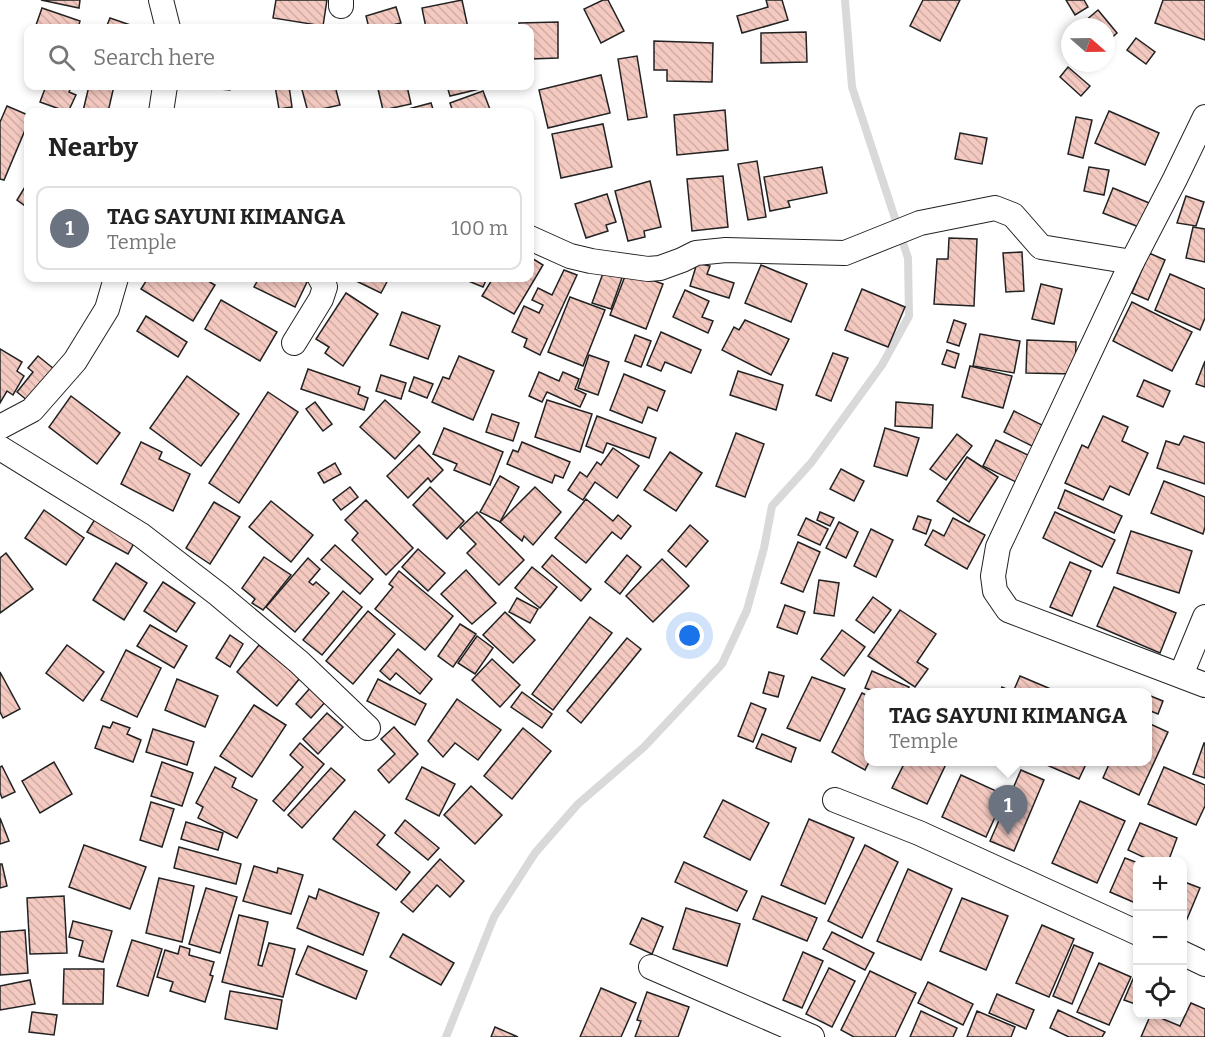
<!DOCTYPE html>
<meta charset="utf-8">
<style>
body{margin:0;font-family:Bitter,serif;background:#f2f2f2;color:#222}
.controls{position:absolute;right:18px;bottom:18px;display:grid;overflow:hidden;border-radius:12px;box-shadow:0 3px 9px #0003}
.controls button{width:54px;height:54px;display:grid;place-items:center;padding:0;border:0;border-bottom:2px solid #e0e0e0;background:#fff;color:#222;font:30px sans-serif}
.compass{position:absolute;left:1061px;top:18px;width:54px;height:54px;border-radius:50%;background:#fff;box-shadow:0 3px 9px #0003;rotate:110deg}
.you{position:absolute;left:690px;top:636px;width:21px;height:21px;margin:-15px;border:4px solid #fff;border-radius:50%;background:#1a73e8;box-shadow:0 0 0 9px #1a73e833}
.badge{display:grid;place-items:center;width:39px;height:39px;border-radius:50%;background:#d93025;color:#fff;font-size:20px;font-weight:700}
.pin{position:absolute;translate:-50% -50px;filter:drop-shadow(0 2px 3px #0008)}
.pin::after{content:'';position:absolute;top:32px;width:21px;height:18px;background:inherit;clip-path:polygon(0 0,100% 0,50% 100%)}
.popup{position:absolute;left:864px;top:688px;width:288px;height:78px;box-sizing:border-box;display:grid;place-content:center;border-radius:12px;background:#fff;filter:drop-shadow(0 2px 4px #0005);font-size:20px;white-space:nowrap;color:#767676}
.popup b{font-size:22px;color:#222}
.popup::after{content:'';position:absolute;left:50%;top:100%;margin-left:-12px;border:12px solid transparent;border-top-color:#fff}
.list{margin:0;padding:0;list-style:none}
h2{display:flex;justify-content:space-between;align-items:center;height:78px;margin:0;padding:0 24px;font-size:26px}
h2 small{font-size:20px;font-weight:400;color:#767676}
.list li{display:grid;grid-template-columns:39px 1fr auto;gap:18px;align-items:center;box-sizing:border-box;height:84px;margin:0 12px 12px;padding:0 12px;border:2px solid #e0e0e0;border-radius:12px}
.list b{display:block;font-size:22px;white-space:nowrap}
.list p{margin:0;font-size:20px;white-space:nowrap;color:#767676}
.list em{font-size:20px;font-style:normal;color:#767676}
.icon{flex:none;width:33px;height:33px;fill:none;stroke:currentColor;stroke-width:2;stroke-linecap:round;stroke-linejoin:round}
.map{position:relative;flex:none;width:1205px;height:1037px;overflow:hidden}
.search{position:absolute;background:#fff;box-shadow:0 3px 9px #0003;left:24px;top:24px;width:510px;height:66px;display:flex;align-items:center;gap:15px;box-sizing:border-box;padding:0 21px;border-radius:12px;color:#767676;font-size:22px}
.panel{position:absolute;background:#fff;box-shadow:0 3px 9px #0003;left:24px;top:108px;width:510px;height:174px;border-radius:12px}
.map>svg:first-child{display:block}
</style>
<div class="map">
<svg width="1205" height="1037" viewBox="0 0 1205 1037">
<defs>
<pattern id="building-back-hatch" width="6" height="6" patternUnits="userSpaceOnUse" patternTransform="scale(1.5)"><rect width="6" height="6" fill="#f3c9c0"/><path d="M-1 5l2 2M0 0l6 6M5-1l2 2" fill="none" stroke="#d0aca5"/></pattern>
</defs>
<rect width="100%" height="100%" fill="#fff"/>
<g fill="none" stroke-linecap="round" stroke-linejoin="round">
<path stroke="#d9d9d9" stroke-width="8" d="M 446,1037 L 494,917 L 535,853 L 578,804 L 644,747 L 722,664 L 747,610 L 764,548 L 772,506 L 811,463 L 882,365 L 909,316 L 908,258 L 852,87 L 845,0"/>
</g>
<g fill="url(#building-back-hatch)" stroke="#222" stroke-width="1.5">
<path d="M 41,0 L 80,0 L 79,8 Z"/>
<path d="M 276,0 L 327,0 L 323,26 L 273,18 Z"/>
<path d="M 462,0 L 468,28 L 426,28 L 422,8 Z"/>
<path d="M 603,0 L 608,0 L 624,31 L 601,43 L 584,9 Z"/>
<path d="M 766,0 L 782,0 L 788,20 L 742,33 L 737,16 L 768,7 Z"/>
<path d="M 923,0 L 960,0 L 940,41 L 910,26 Z"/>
<path d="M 1066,0 L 1084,0 L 1088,7 L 1075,15 Z"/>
<path d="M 1163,0 L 1205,0 L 1205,40 L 1155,23 Z"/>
<path d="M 396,7 L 401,23 L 379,28 L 369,28 L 366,16 Z"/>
<path d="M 42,8 L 80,21 L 78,28 L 35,28 Z"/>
<path d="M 1098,10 L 1117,33 L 1106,43 L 1106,27 L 1078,27 Z"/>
<path d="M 110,18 L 139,28 L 106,28 Z"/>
<path d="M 558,22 L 558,58 L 530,59 L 530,28 L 519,28 L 519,23 Z"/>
<path d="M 806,32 L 807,62 L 761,63 L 761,33 Z"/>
<path d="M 1136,38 L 1155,52 L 1146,64 L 1127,50 Z"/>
<path d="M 654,41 L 713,43 L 712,82 L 667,81 L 667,70 L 654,70 Z"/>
<path d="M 637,56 L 647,117 L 628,120 L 618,59 Z"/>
<path d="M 1068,67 L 1090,86 L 1081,96 L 1060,77 Z"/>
<path d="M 601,75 L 610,113 L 548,128 L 539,90 Z"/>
<path d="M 46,86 L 72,86 L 69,92 L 76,95 L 68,112 L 40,102 Z"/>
<path d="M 89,86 L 114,86 L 108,112 L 83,111 Z"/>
<path d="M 197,86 L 230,86 L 230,90 L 197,87 Z"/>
<path d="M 275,86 L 289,86 L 292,107 L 279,109 Z"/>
<path d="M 301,86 L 335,86 L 340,105 L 308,112 Z"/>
<path d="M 394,86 L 407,86 L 411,104 L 383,110 L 378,89 Z"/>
<path d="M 447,86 L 492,86 L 450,96 Z"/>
<path d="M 483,91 L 491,112 L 453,112 L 450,103 Z"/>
<path d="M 431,103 L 434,112 L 397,112 Z"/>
<path d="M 7,106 L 28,115 L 28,123 L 4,180 L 0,179 L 0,122 Z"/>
<path d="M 725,110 L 728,150 L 677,155 L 674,115 Z"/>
<path d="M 1109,111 L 1159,133 L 1145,165 L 1095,143 Z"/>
<path d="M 1076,117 L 1092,120 L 1083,158 L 1068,154 Z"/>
<path d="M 603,124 L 612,167 L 561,178 L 552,134 Z"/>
<path d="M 960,133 L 987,138 L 982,164 L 955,159 Z"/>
<path d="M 757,161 L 766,217 L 748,220 L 738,164 Z"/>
<path d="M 822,167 L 827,193 L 788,201 L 790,207 L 770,211 L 764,177 Z"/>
<path d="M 1089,167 L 1109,170 L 1104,195 L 1084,191 Z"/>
<path d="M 723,176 L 728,227 L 692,231 L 687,179 Z"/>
<path d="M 650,181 L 661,227 L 644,231 L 645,237 L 628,241 L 615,191 Z"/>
<path d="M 28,182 L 28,208 L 17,200 Z"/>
<path d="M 1113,188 L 1154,205 L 1144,229 L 1103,213 Z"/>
<path d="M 607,194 L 616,222 L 606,225 L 608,231 L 586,238 L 575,204 Z"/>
<path d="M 1186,196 L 1204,202 L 1196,226 L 1177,223 Z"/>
<path d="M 1193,227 L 1205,229 L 1205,262 L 1186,258 Z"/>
<path d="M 949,238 L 977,239 L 974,306 L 934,304 L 937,259 L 948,259 Z"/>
<path d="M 1022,252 L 1024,291 L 1006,292 L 1003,253 Z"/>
<path d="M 1149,253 L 1165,260 L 1148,300 L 1132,293 Z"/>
<path d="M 530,257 L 543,265 L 514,314 L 482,296 L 493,278 L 530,278 Z"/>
<path d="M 697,263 L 710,266 L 707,274 L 734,283 L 729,298 L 690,286 Z"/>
<path d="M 761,265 L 807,284 L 791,322 L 745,303 Z"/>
<path d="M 605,268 L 623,275 L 611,309 L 592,303 Z"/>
<path d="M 564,270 L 577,275 L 540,355 L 524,347 L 527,339 L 512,332 L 524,306 L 539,313 L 543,305 L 532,300 L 538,288 L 552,295 Z"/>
<path d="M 627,271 L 663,284 L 646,329 L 610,315 Z"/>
<path d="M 1170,274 L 1205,289 L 1205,318 L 1200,330 L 1155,310 Z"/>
<path d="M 148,278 L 203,278 L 215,285 L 193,321 L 141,289 Z"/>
<path d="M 259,278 L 298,278 L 307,282 L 295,307 L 254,287 Z"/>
<path d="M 350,278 L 389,278 L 381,293 Z"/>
<path d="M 461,278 L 487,278 L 483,287 Z"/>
<path d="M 1041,284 L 1062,289 L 1054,324 L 1032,319 Z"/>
<path d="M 862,289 L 905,307 L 888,347 L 845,330 Z"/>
<path d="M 685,290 L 709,301 L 702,317 L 713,321 L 708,333 L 673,317 Z"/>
<path d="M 346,293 L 378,314 L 343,366 L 325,353 L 329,347 L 316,339 Z"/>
<path d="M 570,297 L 605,310 L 583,366 L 548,352 Z"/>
<path d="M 221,300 L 277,332 L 260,361 L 205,329 Z"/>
<path d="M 1132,302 L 1192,332 L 1172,371 L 1113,341 Z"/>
<path d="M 402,312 L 440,326 L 428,359 L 390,345 Z"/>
<path d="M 146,316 L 187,342 L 178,357 L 137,331 Z"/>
<path d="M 745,320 L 789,339 L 771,375 L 722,350 L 734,327 L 739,330 Z"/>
<path d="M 954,320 L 966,324 L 959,346 L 947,342 Z"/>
<path d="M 661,332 L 701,350 L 691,373 L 665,362 L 661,371 L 647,365 Z"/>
<path d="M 980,334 L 1020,341 L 1014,373 L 973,366 Z"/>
<path d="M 635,335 L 651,341 L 641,367 L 625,361 Z"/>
<path d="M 1027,340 L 1076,342 L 1075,374 L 1026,373 Z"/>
<path d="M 0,349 L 22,362 L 17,371 L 24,376 L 13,395 L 7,391 L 0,403 Z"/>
<path d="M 947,350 L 959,354 L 955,368 L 942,364 Z"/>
<path d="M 833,353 L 848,358 L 831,401 L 816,395 Z"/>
<path d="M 589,355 L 609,362 L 598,395 L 578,388 Z"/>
<path d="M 38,356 L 59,373 L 33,405 L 17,392 L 33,372 L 28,368 Z"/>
<path d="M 459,356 L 494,371 L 473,420 L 432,402 L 443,377 L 449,379 Z"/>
<path d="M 1205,361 L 1205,387 L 1196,384 Z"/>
<path d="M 970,366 L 1012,376 L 1003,408 L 962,397 Z"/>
<path d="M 308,369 L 360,387 L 358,394 L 368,398 L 364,410 L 301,389 Z"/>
<path d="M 738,371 L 783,385 L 776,410 L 730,395 Z"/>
<path d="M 539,372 L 559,381 L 563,372 L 579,379 L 575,389 L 586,394 L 580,407 L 547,392 L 542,402 L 529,396 Z"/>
<path d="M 624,374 L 665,391 L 657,411 L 648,407 L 642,423 L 610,410 Z"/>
<path d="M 381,375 L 406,383 L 401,399 L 376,391 Z"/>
<path d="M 187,376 L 239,414 L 201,466 L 150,428 Z"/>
<path d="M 414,377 L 433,384 L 427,398 L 409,391 Z"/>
<path d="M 1144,380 L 1170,391 L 1163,407 L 1137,396 Z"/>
<path d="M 268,392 L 298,412 L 239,503 L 209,483 Z"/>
<path d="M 71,396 L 120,433 L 97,464 L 49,427 Z"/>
<path d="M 385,400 L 420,432 L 395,459 L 360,427 Z"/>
<path d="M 547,400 L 592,414 L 580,452 L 535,437 Z"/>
<path d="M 315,402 L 332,424 L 323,431 L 306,409 Z"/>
<path d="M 896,402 L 933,405 L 932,428 L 895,426 Z"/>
<path d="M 1014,411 L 1048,428 L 1038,449 L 1004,432 Z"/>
<path d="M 492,414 L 519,423 L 513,441 L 486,432 Z"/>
<path d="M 597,416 L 656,438 L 649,458 L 607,443 L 603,453 L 586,446 Z"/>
<path d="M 1103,416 L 1128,427 L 1122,441 L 1148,453 L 1129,495 L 1110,486 L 1103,500 L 1065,483 L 1082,445 L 1088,448 Z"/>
<path d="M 444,428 L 503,452 L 490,485 L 454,470 L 457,464 L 433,454 Z"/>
<path d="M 885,428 L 919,438 L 907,476 L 874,466 Z"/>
<path d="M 736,433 L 764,444 L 745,497 L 716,486 Z"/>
<path d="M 957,434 L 972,446 L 946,480 L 930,469 Z"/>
<path d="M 1184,436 L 1205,443 L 1205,484 L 1157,468 L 1166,441 L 1179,445 Z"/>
<path d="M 996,440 L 1030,456 L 1018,483 L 983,466 Z"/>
<path d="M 141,442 L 162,452 L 159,459 L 190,474 L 173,511 L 121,484 Z"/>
<path d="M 522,442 L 570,462 L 563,478 L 555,475 L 552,483 L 507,464 L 513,450 L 518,452 Z"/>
<path d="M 419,445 L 443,470 L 431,482 L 428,478 L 408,498 L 387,476 Z"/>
<path d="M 613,448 L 639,466 L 617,498 L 595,482 L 583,500 L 568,490 L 580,472 L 587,477 L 597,462 L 601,465 Z"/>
<path d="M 670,452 L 702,473 L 676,511 L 644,490 Z"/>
<path d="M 967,457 L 998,477 L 969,522 L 937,501 Z"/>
<path d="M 335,463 L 341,474 L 324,483 L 318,473 Z"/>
<path d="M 841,469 L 864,481 L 854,501 L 830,489 Z"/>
<path d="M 500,476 L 519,487 L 500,522 L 480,512 Z"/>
<path d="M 1164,481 L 1205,497 L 1205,527 L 1203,534 L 1151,513 Z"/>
<path d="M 350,487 L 358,497 L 341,510 L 333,500 Z"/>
<path d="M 430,487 L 464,521 L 447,539 L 413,505 Z"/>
<path d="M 535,487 L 561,512 L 533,545 L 524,536 L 522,541 L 500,522 Z"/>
<path d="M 1065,490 L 1122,516 L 1114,533 L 1058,508 Z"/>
<path d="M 586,499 L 613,521 L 618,515 L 631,526 L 621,539 L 612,532 L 586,563 L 555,538 Z"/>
<path d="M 366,500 L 413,548 L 386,575 L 352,540 L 358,533 L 345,520 Z"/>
<path d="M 271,501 L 313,535 L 291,562 L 249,527 Z"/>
<path d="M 214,502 L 240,517 L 210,564 L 186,548 Z"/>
<path d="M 44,510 L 84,538 L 66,565 L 25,538 Z"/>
<path d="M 477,512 L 524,560 L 499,585 L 467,553 L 476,544 L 460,528 Z"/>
<path d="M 820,512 L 834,518 L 830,526 L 817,520 Z"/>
<path d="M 1055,512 L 1115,540 L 1102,567 L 1043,538 Z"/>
<path d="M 97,516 L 137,538 L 128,554 L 87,532 Z"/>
<path d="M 918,516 L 931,520 L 926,534 L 913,529 Z"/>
<path d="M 806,518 L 828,529 L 820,545 L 798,535 Z"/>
<path d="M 953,518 L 985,535 L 967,569 L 925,545 L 933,530 L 944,536 Z"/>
<path d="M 839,522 L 858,532 L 846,558 L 826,548 Z"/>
<path d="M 690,525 L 708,541 L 686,567 L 668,551 Z"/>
<path d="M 871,529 L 893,540 L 876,577 L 854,566 Z"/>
<path d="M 1131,531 L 1192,551 L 1179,593 L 1117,573 Z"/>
<path d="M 798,542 L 820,552 L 803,592 L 781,583 Z"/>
<path d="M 335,545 L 373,579 L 360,594 L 321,560 Z"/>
<path d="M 418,549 L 445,573 L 428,591 L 402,567 Z"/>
<path d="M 6,553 L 33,589 L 0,613 L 0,558 Z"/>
<path d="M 552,555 L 591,589 L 581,601 L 542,567 Z"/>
<path d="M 627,555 L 641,567 L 620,594 L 605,582 Z"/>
<path d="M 264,557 L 291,575 L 263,610 L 252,603 L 255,599 L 242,588 Z"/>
<path d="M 308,558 L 320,569 L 309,582 L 313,585 L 316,582 L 329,593 L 295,632 L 266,607 Z"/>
<path d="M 662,559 L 689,586 L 653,622 L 626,596 Z"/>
<path d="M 1070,562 L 1091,571 L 1072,616 L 1050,607 Z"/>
<path d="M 116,563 L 147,583 L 124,620 L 93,600 Z"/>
<path d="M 532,567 L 557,587 L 540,608 L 515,588 Z"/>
<path d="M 466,570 L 496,603 L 472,624 L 441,594 Z"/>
<path d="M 399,571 L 453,616 L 425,650 L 375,609 L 393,587 L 389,584 Z"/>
<path d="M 819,580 L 839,583 L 834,616 L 814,613 Z"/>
<path d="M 163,582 L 195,603 L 176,632 L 144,611 Z"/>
<path d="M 1114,587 L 1176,613 L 1160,653 L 1097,626 Z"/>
<path d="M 343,591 L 362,607 L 322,655 L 303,640 Z"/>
<path d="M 873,597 L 891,610 L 874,633 L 856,620 Z"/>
<path d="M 517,598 L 538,609 L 530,623 L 509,612 Z"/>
<path d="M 785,605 L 805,612 L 797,634 L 777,627 Z"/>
<path d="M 900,610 L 936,634 L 917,662 L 928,669 L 915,687 L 868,656 Z"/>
<path d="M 368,611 L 395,634 L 353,684 L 326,661 Z"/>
<path d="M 505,612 L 535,640 L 513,663 L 483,635 Z"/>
<path d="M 590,617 L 612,633 L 553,710 L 532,694 Z"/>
<path d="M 460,624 L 476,634 L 453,667 L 438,656 Z"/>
<path d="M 150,625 L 187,646 L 174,668 L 137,646 Z"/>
<path d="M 842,630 L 865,647 L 844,676 L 821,659 Z"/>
<path d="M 230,635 L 243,644 L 230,667 L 216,658 Z"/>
<path d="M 477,636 L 493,648 L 475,674 L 458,663 Z"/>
<path d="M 627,638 L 641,649 L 581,723 L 567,711 Z"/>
<path d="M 67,645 L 104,672 L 83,701 L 46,673 Z"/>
<path d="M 259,645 L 300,678 L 277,706 L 237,672 Z"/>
<path d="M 398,649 L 432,679 L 420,694 L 396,673 L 390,680 L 380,671 Z"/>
<path d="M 126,650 L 161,668 L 137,717 L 101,700 Z"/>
<path d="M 492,659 L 520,685 L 500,707 L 472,680 Z"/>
<path d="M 872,671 L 909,687 L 906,692 L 876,692 L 865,688 Z"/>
<path d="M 0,672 L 20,709 L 3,718 L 0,712 Z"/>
<path d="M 769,672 L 784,676 L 778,697 L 763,693 Z"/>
<path d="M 1020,676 L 1053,690 L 1052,692 L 1000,692 L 1002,687 L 1013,692 Z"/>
<path d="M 812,677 L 845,689 L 820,741 L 787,728 Z"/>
<path d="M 177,679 L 218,696 L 205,727 L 165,710 Z"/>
<path d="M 378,679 L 426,704 L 415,725 L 367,701 Z"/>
<path d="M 311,687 L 327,700 L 311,718 L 296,704 Z"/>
<path d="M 522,692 L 552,714 L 542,728 L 511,707 Z"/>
<path d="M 862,693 L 868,696 L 869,762 L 865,770 L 832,752 Z"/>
<path d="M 1148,695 L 1163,701 L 1158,714 L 1148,710 Z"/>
<path d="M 457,699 L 501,730 L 478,760 L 455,743 L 443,757 L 428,741 Z"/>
<path d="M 751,703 L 766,709 L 753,742 L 738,736 Z"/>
<path d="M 254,705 L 286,725 L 252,777 L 220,756 Z"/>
<path d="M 327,713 L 343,727 L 318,754 L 303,739 Z"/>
<path d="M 113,722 L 130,728 L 127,734 L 141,740 L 133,762 L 95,748 L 103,726 L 110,728 Z"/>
<path d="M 1148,723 L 1168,732 L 1139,795 L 1103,778 L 1110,762 L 1148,762 Z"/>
<path d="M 394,727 L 418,754 L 389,783 L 378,770 L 395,754 L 381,739 Z"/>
<path d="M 523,728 L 551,751 L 512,799 L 484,776 Z"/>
<path d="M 153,729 L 194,742 L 187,765 L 146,752 Z"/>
<path d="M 762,734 L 796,748 L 791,762 L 756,748 Z"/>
<path d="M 300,743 L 324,764 L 284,811 L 273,801 L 303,767 L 290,755 Z"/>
<path d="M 1204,743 L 1205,743 L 1205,778 L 1193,774 Z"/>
<path d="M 54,762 L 72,794 L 40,813 L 22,781 Z"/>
<path d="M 162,762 L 193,773 L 182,806 L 151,796 Z"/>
<path d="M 905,762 L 947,762 L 927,804 L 892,788 Z"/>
<path d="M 1040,762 L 1087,762 L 1079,779 Z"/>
<path d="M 2,766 L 15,792 L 2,798 L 0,793 L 0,767 Z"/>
<path d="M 215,767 L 236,778 L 232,787 L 257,800 L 237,838 L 198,818 L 203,807 L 196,803 Z"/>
<path d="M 422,767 L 455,784 L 439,816 L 406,799 Z"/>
<path d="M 1164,767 L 1205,785 L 1205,806 L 1196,825 L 1148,804 Z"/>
<path d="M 331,768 L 345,780 L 302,828 L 288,815 Z"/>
<path d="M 1021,770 L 1044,780 L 1014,851 L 990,841 Z"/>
<path d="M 961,775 L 1005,795 L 986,837 L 942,817 Z"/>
<path d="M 471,786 L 502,815 L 475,844 L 444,815 Z"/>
<path d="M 723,800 L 769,823 L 750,860 L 704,837 Z"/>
<path d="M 1080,801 L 1125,821 L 1097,883 L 1052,863 Z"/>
<path d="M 151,802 L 174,809 L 162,847 L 140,840 Z"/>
<path d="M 355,811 L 385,835 L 377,845 L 410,872 L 396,890 L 333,839 Z"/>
<path d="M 0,818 L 9,841 L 0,844 Z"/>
<path d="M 809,819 L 854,838 L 825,904 L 781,885 Z"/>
<path d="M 405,820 L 439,848 L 428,860 L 395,833 Z"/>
<path d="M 186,822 L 223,833 L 218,850 L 181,839 Z"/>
<path d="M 1140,823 L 1177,838 L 1168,862 L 1154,862 L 1128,850 Z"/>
<path d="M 84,845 L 146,867 L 130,909 L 69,887 Z"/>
<path d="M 865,845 L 898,862 L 862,938 L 828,921 Z"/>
<path d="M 179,847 L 241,864 L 236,884 L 174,868 Z"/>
<path d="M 1125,858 L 1138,863 L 1138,904 L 1110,892 Z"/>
<path d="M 440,859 L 464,881 L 450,897 L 437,885 L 413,912 L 401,902 Z"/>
<path d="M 684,862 L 747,891 L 737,911 L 675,882 Z"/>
<path d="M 0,864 L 2,864 L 7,886 L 0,888 Z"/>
<path d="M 254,866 L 277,873 L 278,868 L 303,875 L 291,914 L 243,901 Z"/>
<path d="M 908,869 L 952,889 L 921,960 L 877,941 Z"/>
<path d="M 159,878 L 194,886 L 182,942 L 146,933 Z"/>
<path d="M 1182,881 L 1200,888 L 1182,931 Z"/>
<path d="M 206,888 L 237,897 L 220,953 L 189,944 Z"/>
<path d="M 319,889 L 379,913 L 363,955 L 297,928 L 309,896 L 316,899 Z"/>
<path d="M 64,896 L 67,953 L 30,954 L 27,898 Z"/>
<path d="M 762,896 L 817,918 L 807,941 L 753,919 Z"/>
<path d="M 962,898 L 1008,916 L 986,970 L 940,951 Z"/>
<path d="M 686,908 L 740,924 L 727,966 L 673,949 Z"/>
<path d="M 239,915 L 268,922 L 258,965 L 262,966 L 269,943 L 295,949 L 283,997 L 222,982 Z"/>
<path d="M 642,918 L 663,927 L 652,954 L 630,944 Z"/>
<path d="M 73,921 L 112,931 L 103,962 L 79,956 L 83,941 L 69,937 Z"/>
<path d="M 1042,925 L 1074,939 L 1049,997 L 1016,983 Z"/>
<path d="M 25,930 L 28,973 L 0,975 L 0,932 Z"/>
<path d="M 832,932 L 874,953 L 865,970 L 823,949 Z"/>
<path d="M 403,934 L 454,963 L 441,985 L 390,957 Z"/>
<path d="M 132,940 L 162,949 L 148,996 L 117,986 Z"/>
<path d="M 1074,945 L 1093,953 L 1072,1004 L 1053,996 Z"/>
<path d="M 180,946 L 190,949 L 189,955 L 214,962 L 210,975 L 213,976 L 205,1002 L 170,991 L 173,982 L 157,977 L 165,950 L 178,954 Z"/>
<path d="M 308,946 L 367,971 L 356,999 L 296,974 Z"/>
<path d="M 803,952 L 823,961 L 802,1008 L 783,1000 Z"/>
<path d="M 1099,963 L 1131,977 L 1109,1025 L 1077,1012 Z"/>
<path d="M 829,968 L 855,981 L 832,1027 L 806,1014 Z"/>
<path d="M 64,969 L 104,969 L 103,1004 L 63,1004 Z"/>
<path d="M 870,971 L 916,993 L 895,1037 L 854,1037 L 841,1030 Z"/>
<path d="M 1133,979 L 1138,981 L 1138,1005 L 1124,1000 Z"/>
<path d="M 30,980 L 35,1004 L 0,1010 L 0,986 Z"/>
<path d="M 928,982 L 973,1004 L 963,1025 L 918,1003 Z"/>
<path d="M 601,988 L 636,1003 L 621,1037 L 580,1037 Z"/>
<path d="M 230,991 L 282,1000 L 277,1029 L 225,1019 Z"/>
<path d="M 647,992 L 689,1007 L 678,1037 L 635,1037 L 641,1021 L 637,1020 Z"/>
<path d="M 997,994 L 1034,1010 L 1026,1029 L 989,1013 Z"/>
<path d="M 1191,1003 L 1205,1009 L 1205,1037 L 1141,1037 L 1151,1014 L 1180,1026 Z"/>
<path d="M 1058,1010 L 1105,1032 L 1102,1037 L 1069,1037 L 1050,1028 Z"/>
<path d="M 921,1011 L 957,1028 L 953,1037 L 910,1037 Z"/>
<path d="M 977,1011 L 1015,1027 L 1011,1037 L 967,1037 Z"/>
<path d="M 32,1012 L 57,1015 L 54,1035 L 29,1032 Z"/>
<path d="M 495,1027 L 518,1037 L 491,1037 Z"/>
</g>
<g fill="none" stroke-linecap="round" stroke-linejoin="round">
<defs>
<g id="minor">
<path d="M 161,0 L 168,28"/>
<path d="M 341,0 L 341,6"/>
<path d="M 161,112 L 165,86"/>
<path d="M 1205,117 L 1175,179 L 1132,262 L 998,547 L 993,576 L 995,591 L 1008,610 L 1205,685"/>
<path d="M 530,238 L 570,256 L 591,261 L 648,269 L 660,268 L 682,260 L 696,253 L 726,250 L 845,253 L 920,223 L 995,208 L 1013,215 L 1041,247 L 1132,262"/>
<path d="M 294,343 L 321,299 L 325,287 L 320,278"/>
<path d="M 0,427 L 32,410 L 75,361 L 107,309 L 116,278"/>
<path d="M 0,448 L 141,535 L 219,595 L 299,662 L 368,728"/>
<path d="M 1181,675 L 1205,617"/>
<path d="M 835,800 L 919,833 L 1138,933"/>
<path d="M 1182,953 L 1205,964"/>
<path d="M 651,967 L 812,1037"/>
</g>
</defs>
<use href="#minor" stroke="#222" stroke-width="26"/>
<use href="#minor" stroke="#fff" stroke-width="24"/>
</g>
</svg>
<div class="controls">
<button>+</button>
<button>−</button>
<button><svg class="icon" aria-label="locate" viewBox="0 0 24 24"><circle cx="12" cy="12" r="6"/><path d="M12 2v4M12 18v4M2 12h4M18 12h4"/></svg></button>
</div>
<svg class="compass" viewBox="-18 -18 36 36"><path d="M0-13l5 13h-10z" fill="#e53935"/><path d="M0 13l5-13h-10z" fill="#767676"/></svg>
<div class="you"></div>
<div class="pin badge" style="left:1008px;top:835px;background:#6b7280">1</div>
<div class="popup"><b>TAG SAYUNI KIMANGA</b>Temple</div>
<div class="search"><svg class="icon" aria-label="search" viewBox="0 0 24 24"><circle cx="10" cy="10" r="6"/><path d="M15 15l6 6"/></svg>Search here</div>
<section class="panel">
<h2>Nearby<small></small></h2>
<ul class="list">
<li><span class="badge" style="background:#6b7280">1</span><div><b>TAG SAYUNI KIMANGA</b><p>Temple</p></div><em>100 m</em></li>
</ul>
</section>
</div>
